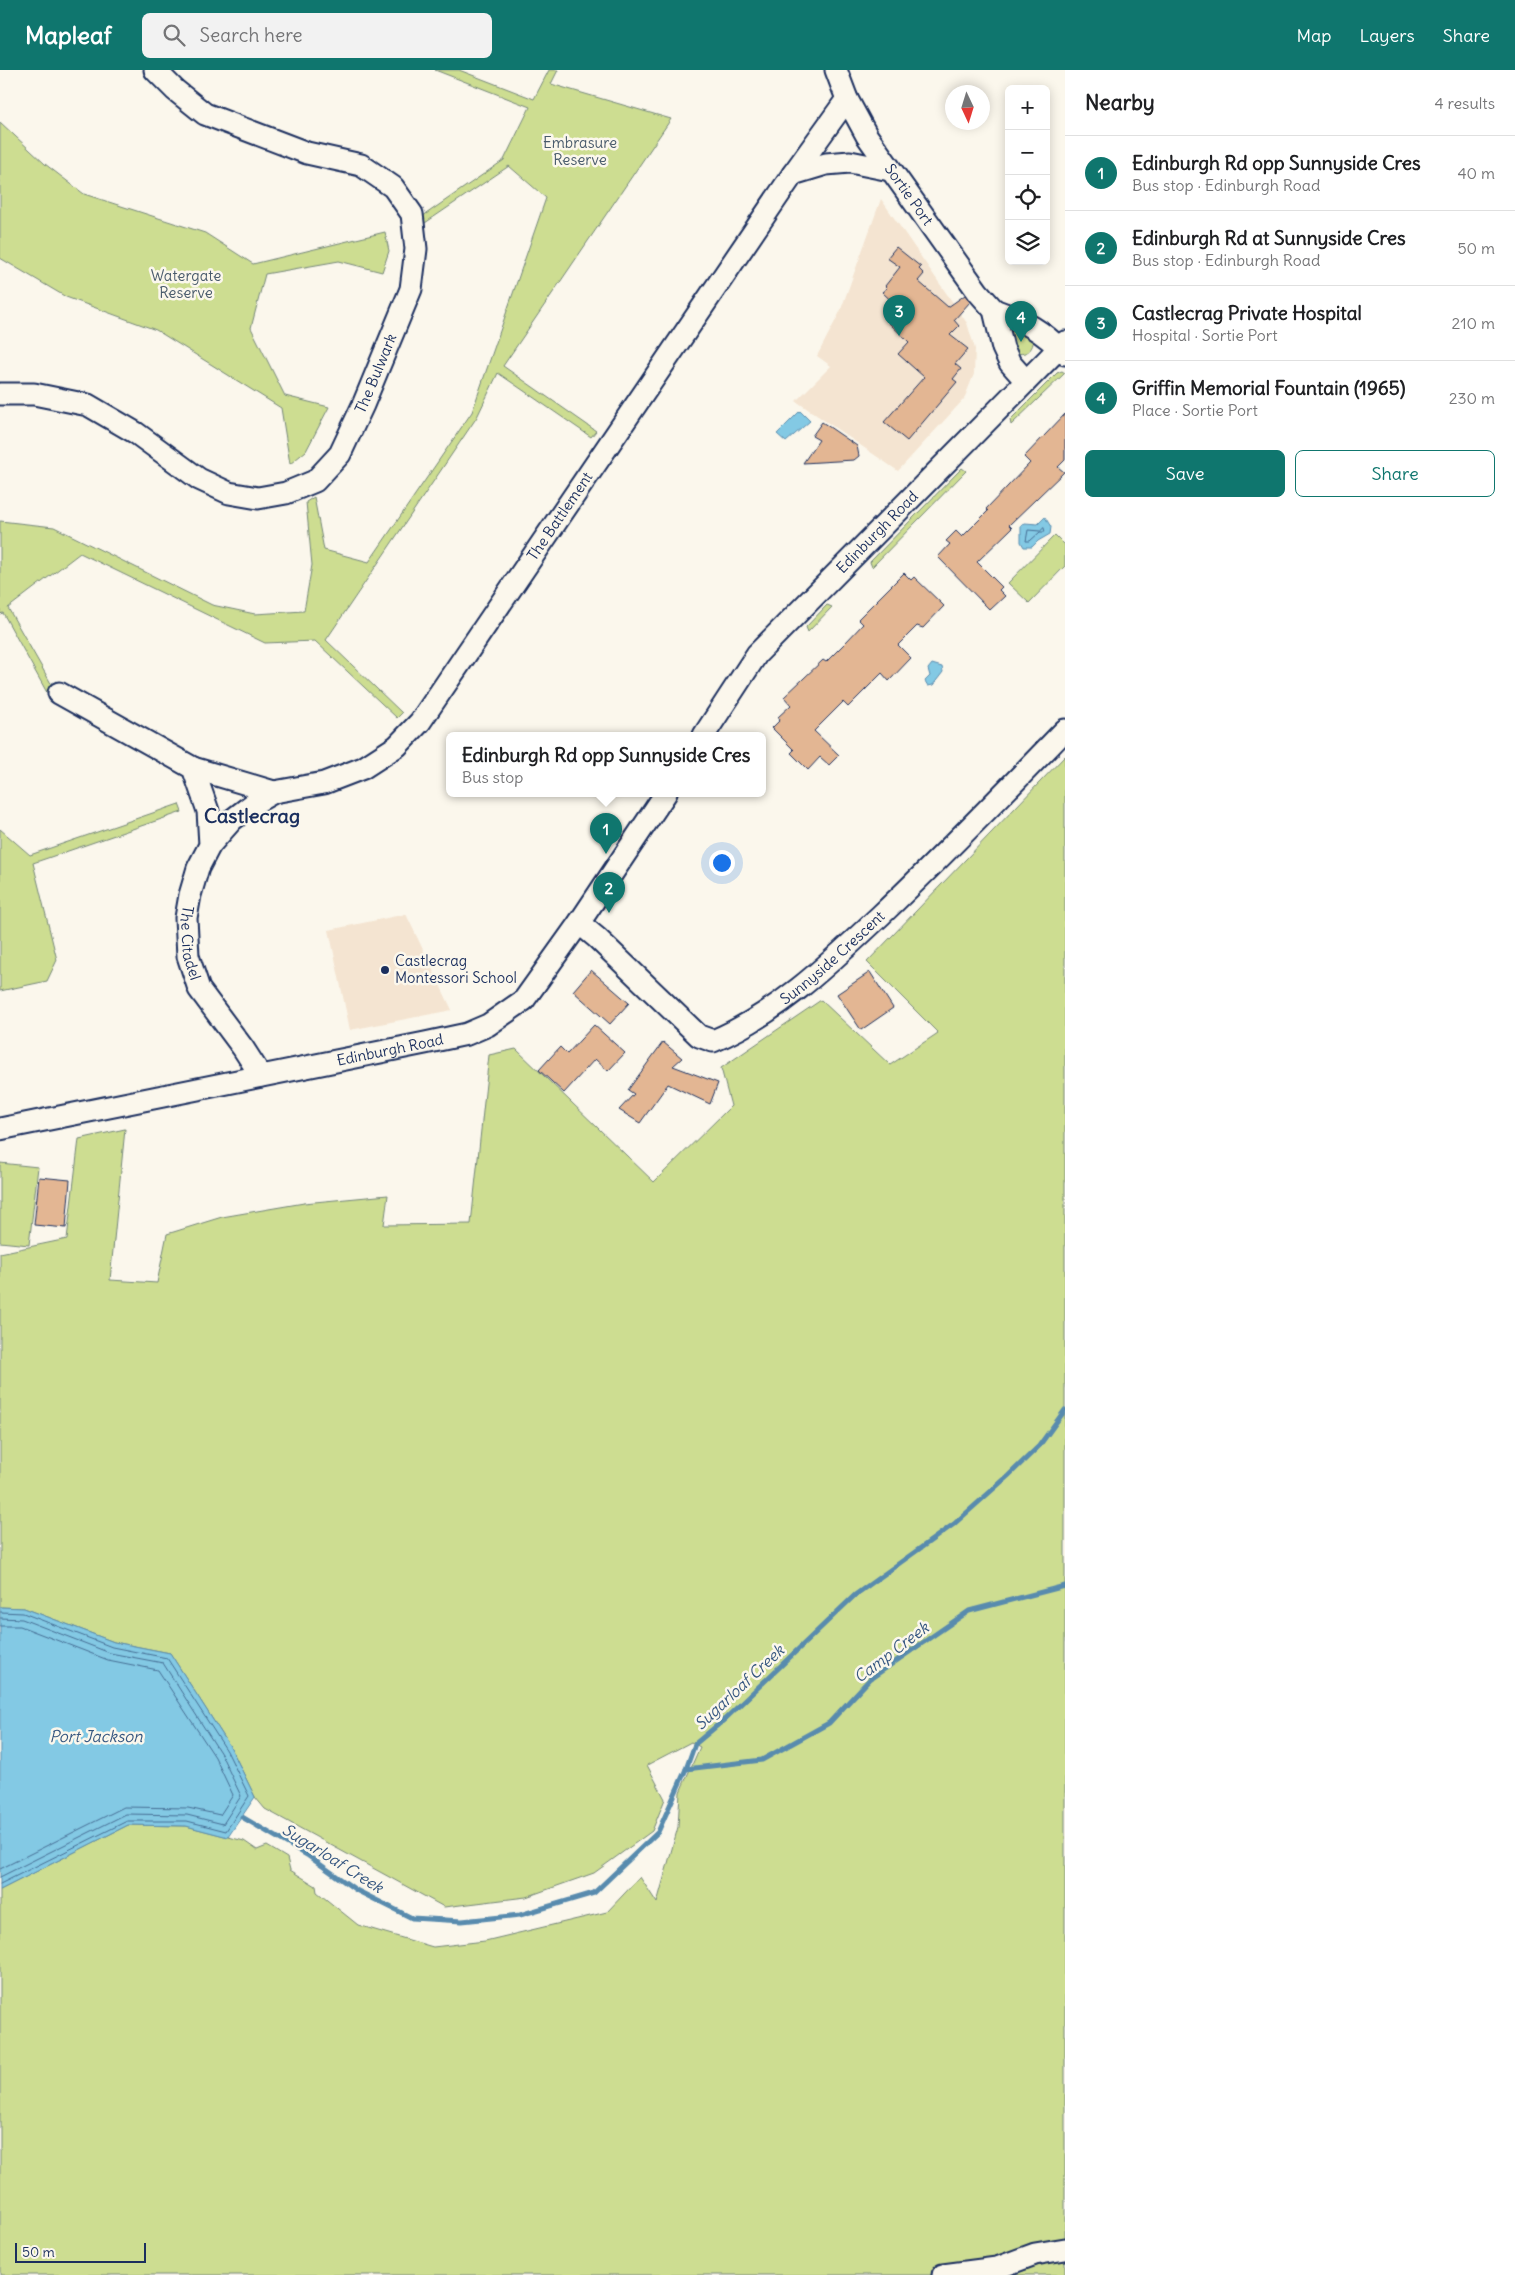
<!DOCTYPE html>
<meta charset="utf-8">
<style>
body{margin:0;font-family:Delius,sans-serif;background:#f2f2f2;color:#202124}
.controls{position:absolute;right:15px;top:15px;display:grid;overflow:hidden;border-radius:8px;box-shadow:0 2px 12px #0003}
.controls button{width:45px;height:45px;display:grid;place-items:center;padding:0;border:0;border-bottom:1px solid #e0e0e0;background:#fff;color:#202124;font:25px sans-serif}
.compass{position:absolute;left:945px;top:15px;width:45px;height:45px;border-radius:50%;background:#fff;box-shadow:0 2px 12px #0003;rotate:176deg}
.scale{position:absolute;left:15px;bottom:12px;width:131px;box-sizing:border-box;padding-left:5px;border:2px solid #1b2f5e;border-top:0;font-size:14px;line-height:18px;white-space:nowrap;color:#1b2f5e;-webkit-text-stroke:4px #fbf7ec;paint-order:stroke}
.you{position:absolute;left:721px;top:792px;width:18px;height:18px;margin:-12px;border:4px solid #fff;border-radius:50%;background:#1a73e8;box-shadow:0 0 0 8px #1a73e833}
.badge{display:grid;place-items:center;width:32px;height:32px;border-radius:50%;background:#0f766e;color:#fff;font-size:16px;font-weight:700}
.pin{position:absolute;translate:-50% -41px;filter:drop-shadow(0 1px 2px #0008)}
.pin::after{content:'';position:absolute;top:26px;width:18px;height:15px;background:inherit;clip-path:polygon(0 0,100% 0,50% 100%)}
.popup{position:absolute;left:446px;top:662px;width:320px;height:65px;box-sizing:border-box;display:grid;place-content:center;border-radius:8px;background:#fff;filter:drop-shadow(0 1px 4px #0005);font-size:16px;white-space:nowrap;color:#757577}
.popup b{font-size:19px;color:#202124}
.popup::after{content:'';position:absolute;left:50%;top:100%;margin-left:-10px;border:10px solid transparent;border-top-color:#fff}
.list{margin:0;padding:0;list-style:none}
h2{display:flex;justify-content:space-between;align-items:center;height:65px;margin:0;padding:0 20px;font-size:21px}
h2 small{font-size:16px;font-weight:400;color:#757577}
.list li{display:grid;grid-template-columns:32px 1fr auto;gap:15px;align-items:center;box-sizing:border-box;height:75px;padding:0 20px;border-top:1px solid #e0e0e0}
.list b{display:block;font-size:19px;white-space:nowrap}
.list p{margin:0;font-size:16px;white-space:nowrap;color:#757577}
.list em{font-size:16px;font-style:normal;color:#757577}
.actions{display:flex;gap:10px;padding:15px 20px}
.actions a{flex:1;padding:11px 0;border:1px solid #0f766e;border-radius:8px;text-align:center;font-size:18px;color:#0f766e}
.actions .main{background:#0f766e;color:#fff}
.icon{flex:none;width:28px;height:28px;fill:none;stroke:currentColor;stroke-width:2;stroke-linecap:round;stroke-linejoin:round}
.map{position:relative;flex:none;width:1065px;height:2205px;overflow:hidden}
header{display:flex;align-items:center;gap:30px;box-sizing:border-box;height:70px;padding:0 25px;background:#0f766e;color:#fff}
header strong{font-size:24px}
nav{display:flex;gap:28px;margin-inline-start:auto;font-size:18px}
.search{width:350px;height:45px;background:#f2f2f2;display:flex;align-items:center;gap:12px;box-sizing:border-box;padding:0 18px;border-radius:8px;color:#757577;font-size:19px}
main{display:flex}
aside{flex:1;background:#fff}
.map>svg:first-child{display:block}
</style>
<header>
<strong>Mapleaf</strong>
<div class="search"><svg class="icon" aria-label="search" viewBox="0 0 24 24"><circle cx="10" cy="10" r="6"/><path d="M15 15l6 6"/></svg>Search here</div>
<nav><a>Map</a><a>Layers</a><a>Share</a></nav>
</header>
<main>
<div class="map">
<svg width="1065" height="2205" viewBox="0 0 1065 2205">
<rect width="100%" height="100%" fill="#fbf7ec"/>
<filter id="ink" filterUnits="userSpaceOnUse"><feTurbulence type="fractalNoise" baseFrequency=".02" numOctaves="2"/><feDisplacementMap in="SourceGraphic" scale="10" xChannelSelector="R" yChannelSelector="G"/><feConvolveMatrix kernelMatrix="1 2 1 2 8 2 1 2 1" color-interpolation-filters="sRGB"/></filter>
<g filter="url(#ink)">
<g fill="#f4e4d1">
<path d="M 881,129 L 967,253 L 975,279 L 974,304 L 964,329 L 898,401 L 796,331 L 831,296 L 817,286 L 840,242 Z"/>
<path d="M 406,844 L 452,940 L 350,960 L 329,860 Z"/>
</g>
<g fill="#cddd91" stroke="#748678">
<path d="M 435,0 L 459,0 L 534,29 L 549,0 L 558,0 L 551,14 L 671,49 L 503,296 L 596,361 L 591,367 L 498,303 L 477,347 L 326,570 L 402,643 L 397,648 L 315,571 L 265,573 L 80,483 L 8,538 L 57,624 L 50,628 L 3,543 L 0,544 L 0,451 L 54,457 L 212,535 L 255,544 L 304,541 L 312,495 L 306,432 L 314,427 L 324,480 L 369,492 L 472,342 L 546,128 L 509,96 L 425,153 L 423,146 L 504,90 L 530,37 Z"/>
<path d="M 0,52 L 45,94 L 84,124 L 205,163 L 253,194 L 385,162 L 389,181 L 382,202 L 339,191 L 265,204 L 251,258 L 285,326 L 329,337 L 306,381 L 290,394 L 281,338 L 156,260 L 66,227 L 0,188 Z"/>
<path d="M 1005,251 L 1033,267 C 1035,280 1025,287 1013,282 Z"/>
<path d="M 1062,301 L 1065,303 L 1011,355 L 1010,350 L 1057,303 Z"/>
<path d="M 962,398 L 966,401 L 872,497 L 870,492 Z"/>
<path d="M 1055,465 L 1065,475 L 1065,496 L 1029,533 L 1008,513 Z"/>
<path d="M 827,535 L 832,537 L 808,562 L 806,557 Z"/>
<path d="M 1065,686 L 1065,2205 L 0,2205 L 0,1820 L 128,1755 L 186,1756 L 244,1771 L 257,1780 L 267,1776 L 287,1788 L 290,1800 L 316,1816 L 317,1822 L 358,1855 L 433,1877 L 485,1871 L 607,1842 L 640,1807 L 657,1833 L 678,1757 L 680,1722 L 700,1677 L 691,1672 L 647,1695 L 665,1729 L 652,1761 L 594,1803 L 526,1827 L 444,1837 L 265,1739 L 255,1727 L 231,1678 L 170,1583 L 114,1572 L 24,1538 L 0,1537 L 0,1183 L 67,1169 L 79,1069 L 125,1059 L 110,1210 L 157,1213 L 167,1164 L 222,1147 L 304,1133 L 388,1125 L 384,1155 L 471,1154 L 489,985 L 516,979 L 654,1112 L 731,1036 L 721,998 L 821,930 L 890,995 L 938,963 L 867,892 Z"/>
<path d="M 179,734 L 182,742 L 33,793 L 57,890 L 47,911 L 0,921 L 0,759 L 30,785 Z"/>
<path d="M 0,1093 L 38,1097 L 29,1175 L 0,1172 Z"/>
</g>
<g fill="#83c9e4" stroke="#598bae">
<path d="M 800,341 L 810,351 L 786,372 L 777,364 Z"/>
<path d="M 1045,447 L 1051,457 L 1050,464 L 1038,471 L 1032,477 L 1024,477 L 1021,472 L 1021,456 L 1025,453 L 1038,454 Z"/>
<path d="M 932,594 L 942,597 L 943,602 L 933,615 L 928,616 L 925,611 L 930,606 L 928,599 Z"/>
<path d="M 0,1537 L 24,1538 L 114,1572 L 170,1583 L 231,1678 L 255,1727 L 228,1767 L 186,1756 L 128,1755 L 0,1820 Z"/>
</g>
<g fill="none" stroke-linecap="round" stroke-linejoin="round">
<g stroke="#456d94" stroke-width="1">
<path d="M 1044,458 L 1045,462 L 1040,462 L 1030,471 L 1026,471 L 1028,460 L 1040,461 Z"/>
<path d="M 0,1542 L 23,1543 L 112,1577 L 167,1588 L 227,1681 L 249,1726 L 226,1761 L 187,1751 L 127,1751 L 0,1814"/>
<path d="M 0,1548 L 22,1549 L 110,1583 L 163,1593 L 221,1684 L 241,1726 L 223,1754 L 187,1745 L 126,1744 L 0,1807"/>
<path d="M 0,1556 L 20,1556 L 108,1590 L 158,1600 L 215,1687 L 233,1725 L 220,1745 L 188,1738 L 124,1737 L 0,1799"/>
</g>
<g stroke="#598bae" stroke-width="5">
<path d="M 686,1699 L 762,1690 L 829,1653 L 870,1609 L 969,1541 L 1065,1516"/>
<path d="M 242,1747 L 307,1785 L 356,1820 L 412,1848 L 462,1851 L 520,1845 L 594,1823 L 658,1762 L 686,1699 L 695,1674 L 725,1649 L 855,1525 L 954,1454 L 1008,1406 L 1039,1376 L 1065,1340"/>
</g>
</g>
<g fill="#e3b693" stroke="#1b2f5e">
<path d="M 896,177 L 921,197 L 919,199 L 924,204 L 918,211 L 948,237 L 965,225 L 970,232 L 954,250 L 959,256 L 950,265 L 968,279 L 955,294 L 961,299 L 953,309 L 957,312 L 907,371 L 884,352 L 924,307 L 898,284 L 909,272 L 889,253 L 900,239 L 882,222 L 887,218 L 885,216 L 900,197 L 887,188 Z"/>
<path d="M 1065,344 L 1065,390 L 1058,397 L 1064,402 L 1009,455 L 1012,458 L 977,492 L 1002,517 L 999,520 L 1005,526 L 990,540 L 938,487 L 950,474 L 946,471 L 956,461 L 962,467 L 988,441 L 986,439 L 1030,393 L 1024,387 Z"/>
<path d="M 822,352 L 857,376 L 859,386 L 854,390 L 803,393 L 819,370 L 812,366 Z"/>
<path d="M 904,503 L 911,510 L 914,507 L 944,536 L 923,558 L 917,556 L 898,575 L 911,588 L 889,611 L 882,603 L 848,637 L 843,632 L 814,661 L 839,685 L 829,695 L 820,687 L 808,700 L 791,683 L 794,680 L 772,658 L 780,650 L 778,647 L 791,635 L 784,627 L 823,590 L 826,592 L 846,572 L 863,554 L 858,549 Z"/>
<path d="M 591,900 L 629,933 L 610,954 L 573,921 Z"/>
<path d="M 870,902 L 893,938 L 861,960 L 837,924 Z"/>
<path d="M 594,955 L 625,983 L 608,1001 L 595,989 L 564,1023 L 539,1000 L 560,977 L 567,984 Z"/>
<path d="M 663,972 L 682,988 L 673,996 L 718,1013 L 710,1034 L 668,1014 L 640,1053 L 619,1040 L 634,1024 L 628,1020 Z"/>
<path d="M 39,1107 L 70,1110 L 66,1158 L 34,1155 Z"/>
</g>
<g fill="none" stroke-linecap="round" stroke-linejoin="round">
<defs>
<g id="minor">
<path id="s1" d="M 836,0 L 847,29 L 867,66 L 978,222 L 994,240 L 1003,278 L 1010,293 L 1026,311"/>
<path d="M 793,104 L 826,94 L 850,92 L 890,100"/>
<path d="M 994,240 C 1025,251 1043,261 1065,284"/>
<path id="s2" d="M 0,324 L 34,324 L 88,335 L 136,363 L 199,409 L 229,423 L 258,428 L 286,423 L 315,411 L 340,384 L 363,335 L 411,219 L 416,179 L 412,144 L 393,117 L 361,95 L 307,83 L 205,44 L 175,20 L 155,0"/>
<path id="s3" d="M 59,623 L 193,698 L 208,741 L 210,775 L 198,798 L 190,825 L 186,848 L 188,886 L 199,919 L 243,978 L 261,1006"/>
<path id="s4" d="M 704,665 L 757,584 L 1065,272"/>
<path d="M 193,698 L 274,722"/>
<path id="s5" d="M 210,775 L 232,750 L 253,734 L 274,722 L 324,713 L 363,698 L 397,676 L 420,652 L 793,104 L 847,29"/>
<path id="s6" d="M 579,853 L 597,868 L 699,966 L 713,971 C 779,943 831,892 882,844 C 945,784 1005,722 1065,660"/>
<path id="s7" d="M 0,1059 L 425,973 L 467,964 L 488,955 L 524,930 L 579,853 L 666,723"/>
<path d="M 943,2205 L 997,2198 L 1035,2184 L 1065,2179"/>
</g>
</defs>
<use href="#minor" stroke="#1b2f5e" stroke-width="25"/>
<use href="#minor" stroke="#fbf7ec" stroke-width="21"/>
</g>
</g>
<circle fill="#1b2f5e" stroke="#fbf7ec" stroke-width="2" cx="385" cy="900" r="5"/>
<g text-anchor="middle" stroke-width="5" stroke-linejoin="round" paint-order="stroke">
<g font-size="15" fill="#485a6b" stroke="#fbf7ec">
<text x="580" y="78">Embrasure<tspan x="580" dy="17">Reserve</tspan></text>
<text x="186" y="211">Watergate<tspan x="186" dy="17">Reserve</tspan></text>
</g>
<g font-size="15" fill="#1b2f5e" stroke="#fbf7ec">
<text dy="5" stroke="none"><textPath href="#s1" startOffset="145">Sortie Port</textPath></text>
<text dy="5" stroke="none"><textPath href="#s2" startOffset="470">The Bulwark</textPath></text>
<text dy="5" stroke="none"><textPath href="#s5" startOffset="499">The Battlement</textPath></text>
<text dy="5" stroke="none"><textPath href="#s4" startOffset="268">Edinburgh Road</textPath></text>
<text dy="5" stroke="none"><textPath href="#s3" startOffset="336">The Citadel</textPath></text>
<text dy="5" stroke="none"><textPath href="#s6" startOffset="326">Sunnyside Crescent</textPath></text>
<text dy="5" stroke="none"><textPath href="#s7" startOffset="398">Edinburgh Road</textPath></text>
</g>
<g font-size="15" fill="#1b2f5e" stroke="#fbf7ec" text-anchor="start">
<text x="395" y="896">Castlecrag<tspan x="395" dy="17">Montessori School</tspan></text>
</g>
<g font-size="16" font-style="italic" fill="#355680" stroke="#fbf7ec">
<text transform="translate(891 1582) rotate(-37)" y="6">Camp Creek</text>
<text transform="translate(739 1617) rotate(-43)" y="6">Sugarloaf Creek</text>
<text x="96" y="1672">Port Jackson</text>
<text transform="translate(333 1788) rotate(32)" y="6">Sugarloaf Creek</text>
</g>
<g font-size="20" font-weight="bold" fill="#1b2f5e" stroke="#fbf7ec">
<text x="252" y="753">Castlecrag</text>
</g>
</g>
</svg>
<div class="controls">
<button>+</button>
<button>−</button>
<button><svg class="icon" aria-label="locate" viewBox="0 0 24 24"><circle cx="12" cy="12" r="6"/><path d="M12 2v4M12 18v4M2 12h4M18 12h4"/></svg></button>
<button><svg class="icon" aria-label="layers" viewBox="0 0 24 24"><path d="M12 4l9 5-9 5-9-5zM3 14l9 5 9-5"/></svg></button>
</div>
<svg class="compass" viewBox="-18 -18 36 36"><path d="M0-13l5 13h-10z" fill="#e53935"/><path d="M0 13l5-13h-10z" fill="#757577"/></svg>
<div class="scale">50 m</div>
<div class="you"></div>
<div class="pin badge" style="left:606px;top:784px">1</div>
<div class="popup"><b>Edinburgh Rd opp Sunnyside Cres</b>Bus stop</div>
<div class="pin badge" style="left:609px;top:843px">2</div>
<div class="pin badge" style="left:899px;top:266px">3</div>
<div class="pin badge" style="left:1021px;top:272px">4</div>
</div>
<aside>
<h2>Nearby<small>4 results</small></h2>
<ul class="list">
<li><span class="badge">1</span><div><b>Edinburgh Rd opp Sunnyside Cres</b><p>Bus stop · Edinburgh Road</p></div><em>40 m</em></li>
<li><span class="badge">2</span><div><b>Edinburgh Rd at Sunnyside Cres</b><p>Bus stop · Edinburgh Road</p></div><em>50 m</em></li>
<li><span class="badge">3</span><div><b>Castlecrag Private Hospital</b><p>Hospital · Sortie Port</p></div><em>210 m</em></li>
<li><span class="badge">4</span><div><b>Griffin Memorial Fountain (1965)</b><p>Place · Sortie Port</p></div><em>230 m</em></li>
</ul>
<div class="actions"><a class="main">Save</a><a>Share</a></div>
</aside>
</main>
